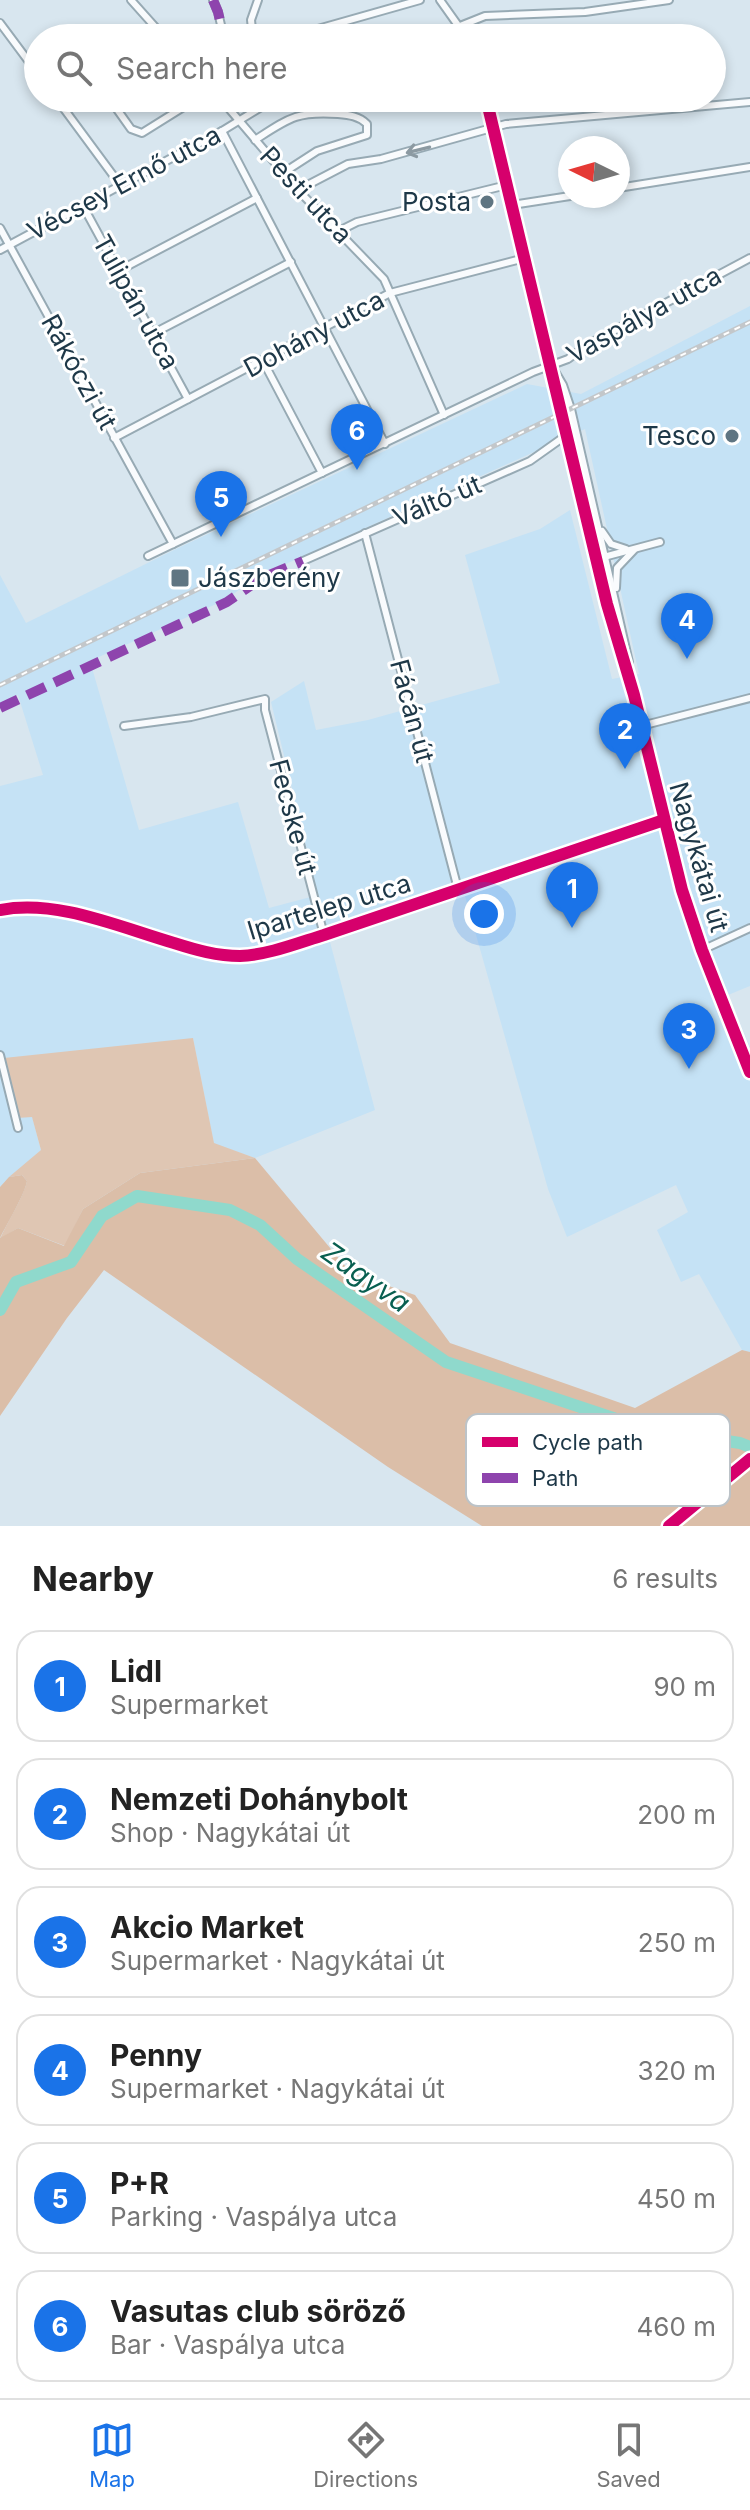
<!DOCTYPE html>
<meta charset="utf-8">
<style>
body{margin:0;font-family:Inter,sans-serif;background:#f2f2f2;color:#222}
.compass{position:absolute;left:558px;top:136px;width:72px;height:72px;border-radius:50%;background:#fff;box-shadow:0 4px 12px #0003;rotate:275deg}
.you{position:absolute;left:484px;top:914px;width:28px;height:28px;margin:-20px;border:6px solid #fff;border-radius:50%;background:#1a73e8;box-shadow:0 0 0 12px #1a73e833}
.badge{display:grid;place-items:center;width:52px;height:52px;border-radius:50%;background:#1a73e8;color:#fff;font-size:26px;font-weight:700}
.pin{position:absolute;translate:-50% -66px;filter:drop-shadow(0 2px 4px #0008)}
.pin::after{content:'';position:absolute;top:42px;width:28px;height:24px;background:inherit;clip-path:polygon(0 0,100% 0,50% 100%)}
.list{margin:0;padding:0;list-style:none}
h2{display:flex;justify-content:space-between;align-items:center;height:104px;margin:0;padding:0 32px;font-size:34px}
h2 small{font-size:26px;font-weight:400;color:#767676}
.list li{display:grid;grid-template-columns:52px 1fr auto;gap:24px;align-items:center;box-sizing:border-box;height:112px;margin:0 16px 16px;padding:0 16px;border:2px solid #e0e0e0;border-radius:24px}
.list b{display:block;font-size:30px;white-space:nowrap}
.list p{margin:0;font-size:26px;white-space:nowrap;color:#767676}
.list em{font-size:26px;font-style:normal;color:#767676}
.icon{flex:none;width:44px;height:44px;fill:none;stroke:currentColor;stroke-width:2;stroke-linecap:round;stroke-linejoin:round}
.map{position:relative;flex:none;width:750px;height:1526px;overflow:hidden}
.search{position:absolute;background:#fff;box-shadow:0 4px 12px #0003;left:24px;right:24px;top:24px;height:88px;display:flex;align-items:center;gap:20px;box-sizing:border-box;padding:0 28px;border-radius:44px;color:#767676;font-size:30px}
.sheet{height:872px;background:#fff}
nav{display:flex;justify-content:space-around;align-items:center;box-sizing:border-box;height:112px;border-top:2px solid #e0e0e0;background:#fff;font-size:22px;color:#767676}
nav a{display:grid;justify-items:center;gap:4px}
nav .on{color:#1a73e8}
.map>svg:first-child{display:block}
</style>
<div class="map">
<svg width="750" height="1526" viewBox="0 0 750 1526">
<rect width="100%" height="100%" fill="#d8e6ef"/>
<path fill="#c5e2f5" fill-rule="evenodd" d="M 750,306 L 750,986 L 728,995 L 750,1047 L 750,1352 L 742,1350 L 699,1274 L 681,1282 L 657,1230 L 688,1212 L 676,1185 L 567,1237 L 548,1189 L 465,896 L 330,942 L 375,1110 L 255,1158 L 214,1144 L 193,1038 L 17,1118 L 32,1116 L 41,1150 L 0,1187 L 0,786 L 43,775 L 18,695 L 0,703 L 0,575 L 26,623 L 176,549 L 527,384 L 581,394 ZM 585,429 L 639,674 L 612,679 L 570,510 L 540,529 L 465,555 L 500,683 L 368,720 L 316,730 L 304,681 L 271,702 L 318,895 L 269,908 L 238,802 L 139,830 L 90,661 L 225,600 L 257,577 Z"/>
<path fill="#dfc6b3" d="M 193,1038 L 214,1143 L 255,1158 L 140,1173 L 83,1209 L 65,1246 L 18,1228 L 0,1239 C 7,1223 24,1196 27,1181 L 22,1175 L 9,1177 L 41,1150 L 32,1117 L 17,1118 L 4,1058 Z"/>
<path fill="#dbbea8" d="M 255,1158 L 351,1273 L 415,1295 L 450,1343 L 635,1408 L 742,1350 L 750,1352 L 750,1526 L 482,1526 L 388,1467 L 104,1270 L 67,1318 L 0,1416 L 0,1187 L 9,1177 L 22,1175 L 27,1181 C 25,1194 7,1224 0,1238 L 18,1228 L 64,1246 L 83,1209 L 140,1173 Z"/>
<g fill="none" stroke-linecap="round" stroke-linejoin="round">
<path stroke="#8fd9cc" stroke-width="12" d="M 0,1310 L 16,1282 L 71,1262 L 102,1216 L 137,1196 L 230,1210 L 260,1225 L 297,1259 L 446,1362 L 646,1429 L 740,1443 L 750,1447"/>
<defs>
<g id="minor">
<path d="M 131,0 L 165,38"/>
<path d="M 213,0 L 218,12 L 224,38"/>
<path d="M 440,0 L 467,38"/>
<path d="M 0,23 L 38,74"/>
<path d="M 460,26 L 485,16 L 585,12 L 669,0"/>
<path d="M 253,38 L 251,20 L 258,0"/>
<path d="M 286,38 L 420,0"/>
<path d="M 56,98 L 121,186"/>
<path d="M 109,98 L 131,129 L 142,133 L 198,98"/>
<path d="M 220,98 L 298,190 L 384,279 L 444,415"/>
<path d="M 486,98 L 607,604 L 634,695 L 682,890 L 702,950 L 750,1072"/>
<path d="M 222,131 L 385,444"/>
<path d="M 255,140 C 289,118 297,111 338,114 C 349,115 359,116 367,124 L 367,135 L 317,151 L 283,173"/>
<path d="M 618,188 L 750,167"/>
<path d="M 298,190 L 348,164 L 381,159 L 506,124 L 750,102"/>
<path d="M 512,205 L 570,196"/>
<path d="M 83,206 L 188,399"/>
<path d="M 0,228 L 173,544"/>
<path d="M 339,231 L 357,222 L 507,185"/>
<path d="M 0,250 L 222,131 L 276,98"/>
<path d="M 118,271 L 257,198"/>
<path d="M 154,333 L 291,262"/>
<path d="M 263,361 L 322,473"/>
<path d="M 553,368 L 563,385 L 571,409 L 629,662"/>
<path d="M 114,438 L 390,293 L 525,258"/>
<path d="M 602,531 L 611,544 L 626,549"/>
<path d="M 365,533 L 458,889"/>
<path d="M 148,556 L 533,372 L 568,359 L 587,345 L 750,258"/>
<path d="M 600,558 L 660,542"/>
<path d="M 303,561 L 530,461 L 568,434"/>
<path d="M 616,588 L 617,568 L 634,550"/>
<path d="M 124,726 L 191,717 L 265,699 L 265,710 L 324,935"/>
<path d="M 641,726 L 750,698"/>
<path d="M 0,910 C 57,899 119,927 174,943 C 196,950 217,956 240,956 C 268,955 298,943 324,935 L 664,820"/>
<path d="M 702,950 L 750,928"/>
<path d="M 0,1055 L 18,1128"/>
<path d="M 669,1526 L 750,1459"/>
</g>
</defs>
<use href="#minor" stroke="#97aab4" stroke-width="10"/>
<use href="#minor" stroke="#f9fbfd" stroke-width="6"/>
<defs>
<path id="rail" d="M 0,685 L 750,322"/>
</defs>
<use href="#rail" stroke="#c3c7ca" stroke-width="5"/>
<use href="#rail" stroke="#fff" stroke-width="2" stroke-dasharray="6" stroke-linecap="butt"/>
<g stroke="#8e44ad" stroke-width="10" stroke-dasharray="20 10" stroke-linecap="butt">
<path d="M 213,0 L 218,12 L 224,38"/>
<path d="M 0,708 L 227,602 L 260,579 L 303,561"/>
</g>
<defs>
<g id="cycleway">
<path d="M 486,98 L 607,604 L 634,695 L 682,890 L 702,950 L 750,1072"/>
<path d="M 0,910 C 57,899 119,927 174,943 C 196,950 217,956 240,956 C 268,955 298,943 324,935 L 664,820"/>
<path d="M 669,1526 L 750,1459"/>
</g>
</defs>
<use href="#cycleway" stroke="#fff" stroke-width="17"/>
<use href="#cycleway" stroke="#d6006c" stroke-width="12"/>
</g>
<defs><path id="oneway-shaft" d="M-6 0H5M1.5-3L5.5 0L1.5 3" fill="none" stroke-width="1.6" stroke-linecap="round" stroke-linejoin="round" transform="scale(2)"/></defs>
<use stroke="#8c9aa2" href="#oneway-shaft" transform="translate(418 150) rotate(166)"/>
<g fill="#5f7582" stroke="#fff" stroke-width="3">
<circle cx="487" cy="202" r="8"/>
<circle cx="732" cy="436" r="8"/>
<rect x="170" y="568" width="20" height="20" rx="4"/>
</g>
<g text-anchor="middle" stroke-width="6" stroke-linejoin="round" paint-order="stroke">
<g font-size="26" fill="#1e3848" stroke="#fff">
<text transform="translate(124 183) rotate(-28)" y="9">Vécsey Ernő utca</text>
<text transform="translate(306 195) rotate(47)" y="9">Pesti utca</text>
<text transform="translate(136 302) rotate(61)" y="9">Tulipán utca</text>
<text transform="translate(644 315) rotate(-29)" y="9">Vaspálya utca</text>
<text transform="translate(314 334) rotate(-28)" y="9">Dohány utca</text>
<text transform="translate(79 372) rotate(61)" y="9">Rákóczi út</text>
<text transform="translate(437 501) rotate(-23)" y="9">Váltó út</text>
<text transform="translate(412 711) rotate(75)" y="9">Fácán út</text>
<text transform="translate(293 817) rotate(75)" y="9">Fecske út</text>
<text transform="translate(699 857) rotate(74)" y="9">Nagykátai út</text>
<text transform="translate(329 907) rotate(-17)" y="9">Ipartelep utca</text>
</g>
<g font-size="26" fill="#1e3848" stroke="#fff" text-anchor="end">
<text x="471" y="211">Posta</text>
<text x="716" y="445">Tesco</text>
<text x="198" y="587" text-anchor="start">Jászberény</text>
</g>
<g font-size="28" font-style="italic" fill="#085f50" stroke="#fff">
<text transform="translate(366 1277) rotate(35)" y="10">Zagyva</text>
</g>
</g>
<rect x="466" y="1414" width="264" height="92" rx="12" fill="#fff" stroke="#bcc3c8" stroke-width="2"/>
<rect x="482" y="1437" width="36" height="10" fill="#d6006c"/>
<rect x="482" y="1473" width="36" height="10" fill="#8e44ad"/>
<g font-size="22" fill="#1e3848">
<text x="532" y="1450">Cycle path</text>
<text x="532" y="1486">Path</text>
</g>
</svg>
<svg class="compass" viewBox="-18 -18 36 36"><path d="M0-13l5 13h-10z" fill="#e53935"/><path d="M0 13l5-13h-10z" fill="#767676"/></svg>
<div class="you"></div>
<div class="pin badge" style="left:572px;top:928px">1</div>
<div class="pin badge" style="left:625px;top:769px">2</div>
<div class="pin badge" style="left:689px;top:1069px">3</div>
<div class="pin badge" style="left:687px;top:659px">4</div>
<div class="pin badge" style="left:221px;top:537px">5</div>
<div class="pin badge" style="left:357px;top:470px">6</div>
<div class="search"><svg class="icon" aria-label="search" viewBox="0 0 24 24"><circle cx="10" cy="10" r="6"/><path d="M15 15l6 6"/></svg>Search here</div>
</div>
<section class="sheet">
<h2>Nearby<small>6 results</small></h2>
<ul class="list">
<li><span class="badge">1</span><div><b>Lidl</b><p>Supermarket</p></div><em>90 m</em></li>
<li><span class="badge">2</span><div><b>Nemzeti Dohánybolt</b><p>Shop · Nagykátai út</p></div><em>200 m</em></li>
<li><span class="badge">3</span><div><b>Akcio Market</b><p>Supermarket · Nagykátai út</p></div><em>250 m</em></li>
<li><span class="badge">4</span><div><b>Penny</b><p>Supermarket · Nagykátai út</p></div><em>320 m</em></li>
<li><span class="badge">5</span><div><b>P+R</b><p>Parking · Vaspálya utca</p></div><em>450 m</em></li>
<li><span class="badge">6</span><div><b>Vasutas club söröző</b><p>Bar · Vaspálya utca</p></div><em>460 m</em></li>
</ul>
</section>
<nav>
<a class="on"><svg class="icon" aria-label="map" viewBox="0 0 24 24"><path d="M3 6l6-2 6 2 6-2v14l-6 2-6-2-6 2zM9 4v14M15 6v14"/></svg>Map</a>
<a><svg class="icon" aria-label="directions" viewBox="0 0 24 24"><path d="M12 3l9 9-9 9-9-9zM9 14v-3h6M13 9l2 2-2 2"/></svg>Directions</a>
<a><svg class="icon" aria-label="saved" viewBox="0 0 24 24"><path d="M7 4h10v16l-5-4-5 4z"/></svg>Saved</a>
</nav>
